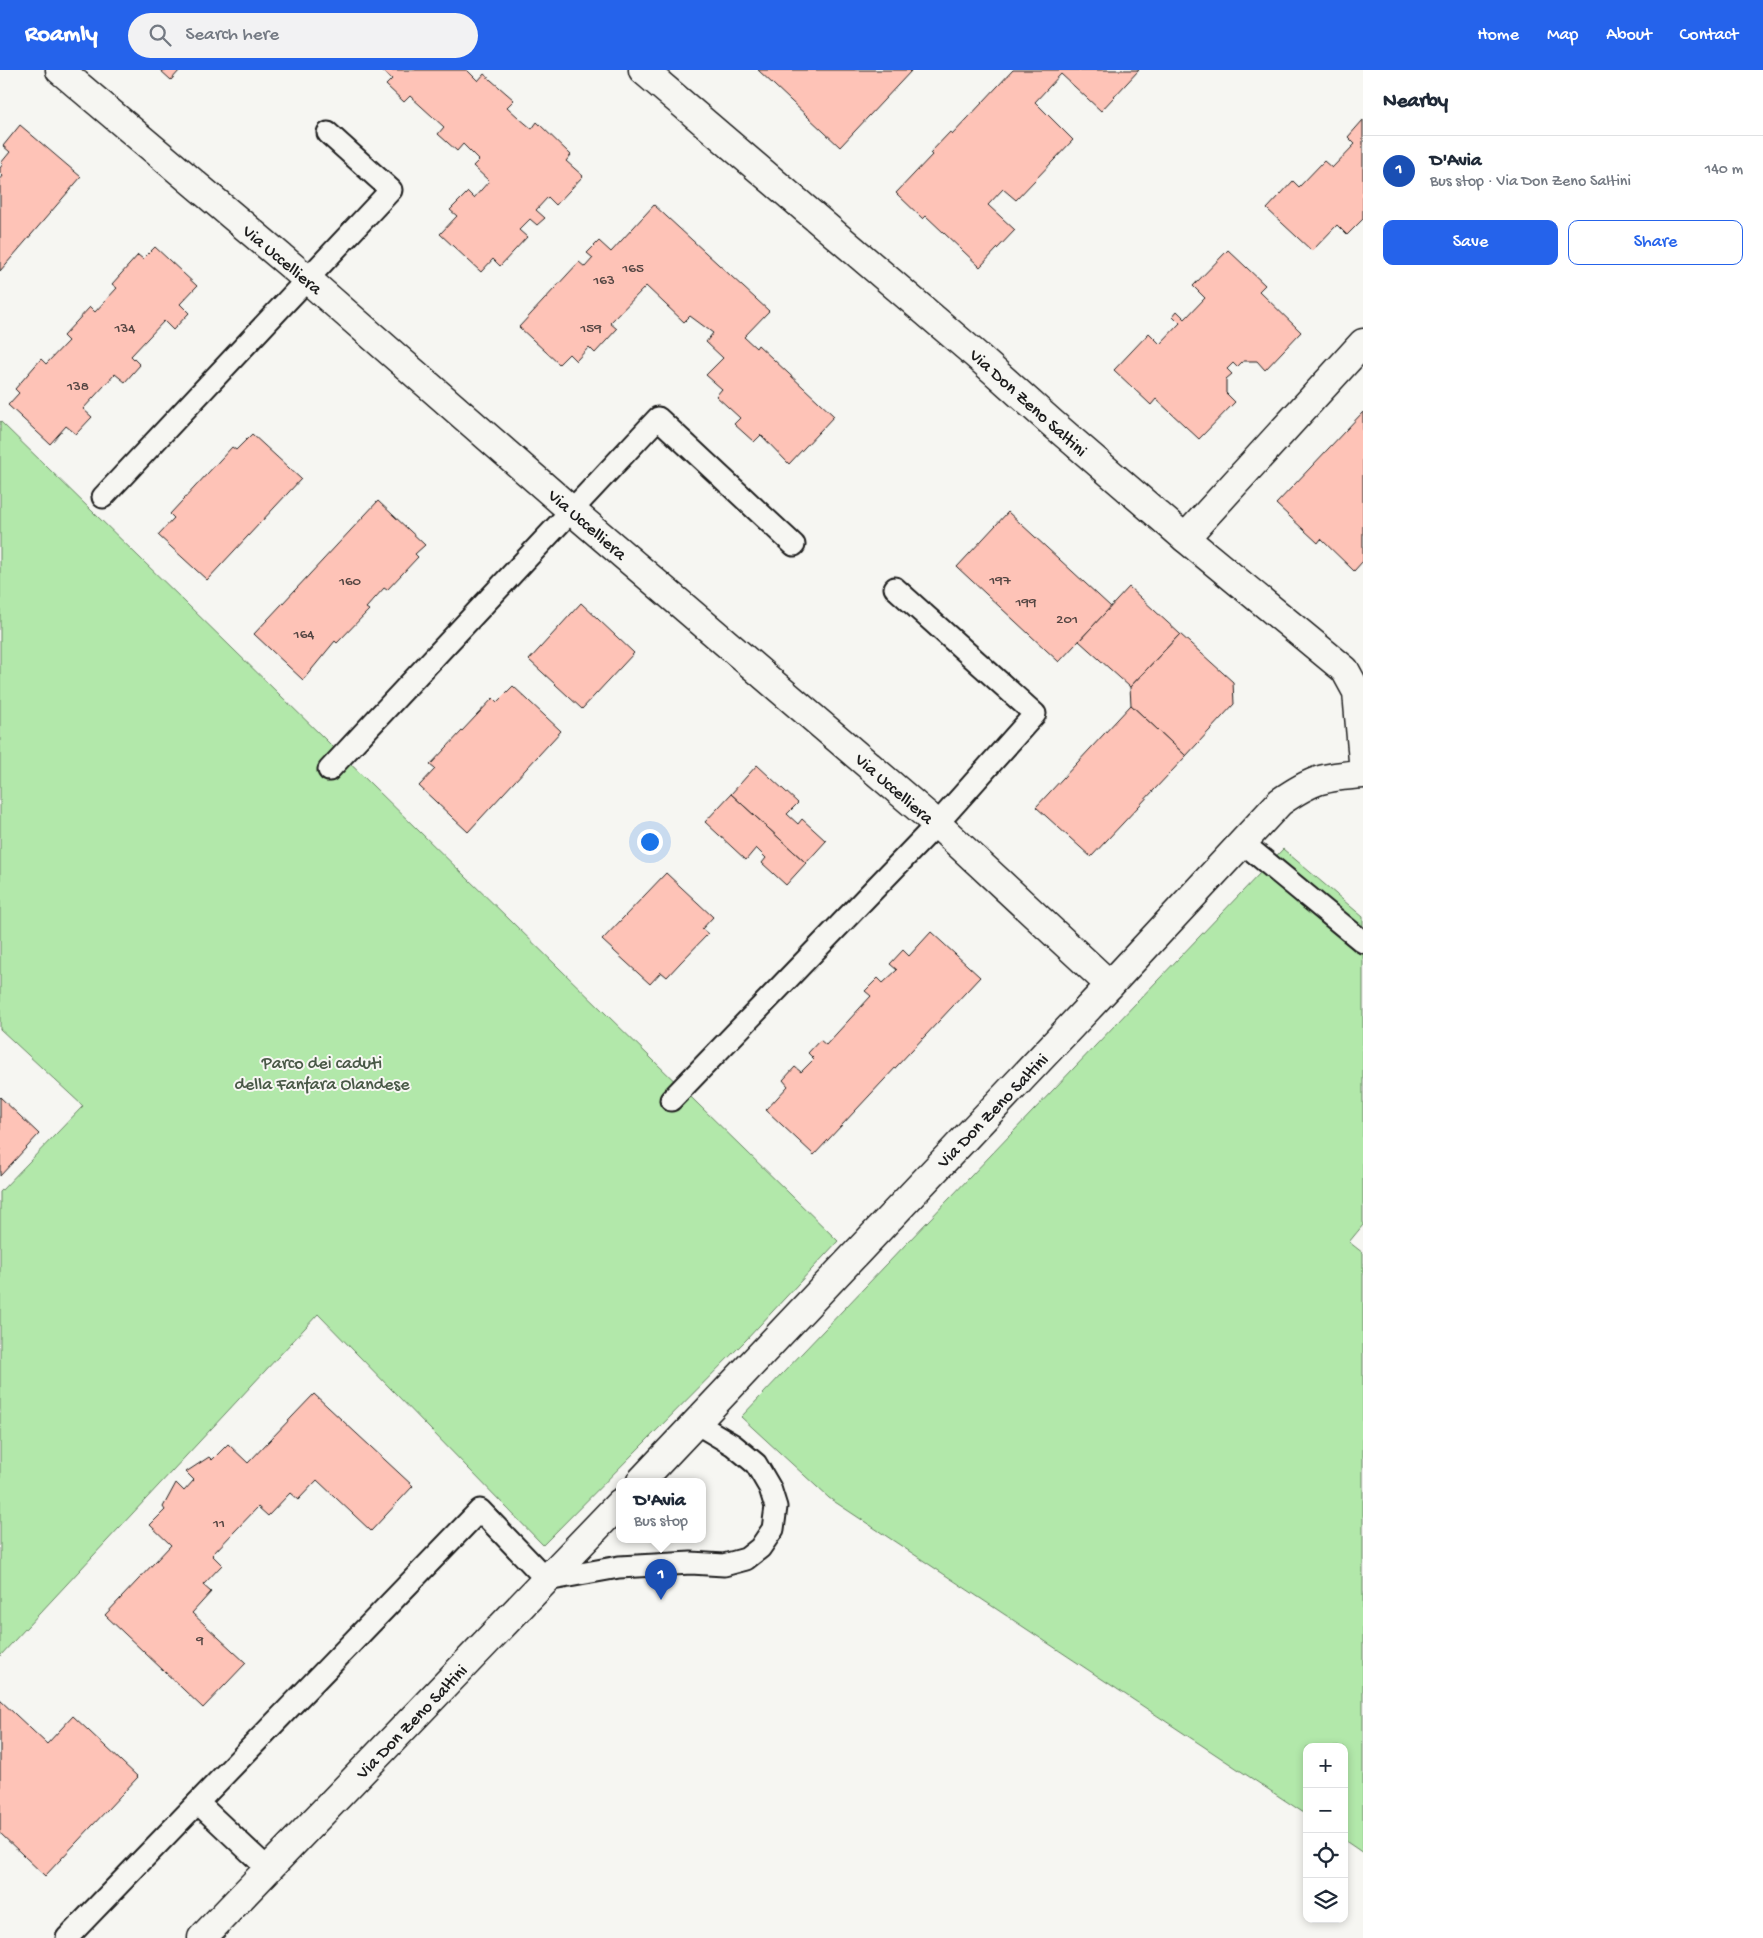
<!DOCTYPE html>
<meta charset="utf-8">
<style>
body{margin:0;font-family:"Gochi Hand",sans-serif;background:#f2f2f3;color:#1f2937}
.controls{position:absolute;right:15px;bottom:15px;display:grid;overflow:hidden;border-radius:10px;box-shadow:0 2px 8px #0003}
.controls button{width:45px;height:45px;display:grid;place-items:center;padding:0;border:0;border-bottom:1px solid #e0e1e3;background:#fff;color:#1f2937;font:25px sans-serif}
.you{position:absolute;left:649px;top:771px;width:18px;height:18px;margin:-12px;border:4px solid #fff;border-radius:50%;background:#1a73e8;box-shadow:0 0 0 8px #1a73e833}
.badge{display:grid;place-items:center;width:32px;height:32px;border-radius:50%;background:#2563eb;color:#fff;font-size:16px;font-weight:700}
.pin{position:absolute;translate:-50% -41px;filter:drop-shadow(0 1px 2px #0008)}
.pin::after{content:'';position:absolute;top:26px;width:18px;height:15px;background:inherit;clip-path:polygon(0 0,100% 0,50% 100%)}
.popup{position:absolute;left:616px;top:1408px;width:90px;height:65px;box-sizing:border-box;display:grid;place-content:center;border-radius:10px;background:#fff;filter:drop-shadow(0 1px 4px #0005);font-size:16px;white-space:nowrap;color:#747a83}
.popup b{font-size:19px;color:#1f2937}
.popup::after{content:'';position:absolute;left:50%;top:100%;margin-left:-10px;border:10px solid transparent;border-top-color:#fff}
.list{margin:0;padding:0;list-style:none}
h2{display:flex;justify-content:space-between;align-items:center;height:65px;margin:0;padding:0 20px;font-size:21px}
h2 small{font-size:16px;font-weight:400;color:#747a83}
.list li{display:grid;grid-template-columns:32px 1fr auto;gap:15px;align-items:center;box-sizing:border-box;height:70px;padding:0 20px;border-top:1px solid #e0e1e3}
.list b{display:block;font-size:19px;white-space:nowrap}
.list p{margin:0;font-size:16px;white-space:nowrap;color:#747a83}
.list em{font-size:16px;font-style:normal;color:#747a83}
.actions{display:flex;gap:10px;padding:15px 20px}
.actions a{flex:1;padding:11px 0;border:1px solid #2563eb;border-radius:10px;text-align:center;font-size:18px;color:#2563eb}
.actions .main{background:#2563eb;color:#fff}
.icon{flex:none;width:28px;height:28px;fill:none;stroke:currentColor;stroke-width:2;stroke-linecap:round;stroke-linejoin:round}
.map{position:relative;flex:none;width:1363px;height:1868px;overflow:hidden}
header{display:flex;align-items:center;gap:30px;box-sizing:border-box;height:70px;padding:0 25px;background:#2563eb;color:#fff}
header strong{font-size:24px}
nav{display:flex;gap:28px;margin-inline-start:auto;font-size:18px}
.search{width:350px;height:45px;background:#f2f2f3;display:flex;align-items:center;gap:12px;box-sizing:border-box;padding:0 18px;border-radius:28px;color:#747a83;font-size:19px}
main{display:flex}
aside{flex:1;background:#fff}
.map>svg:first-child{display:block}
</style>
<header>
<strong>Roamly</strong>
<div class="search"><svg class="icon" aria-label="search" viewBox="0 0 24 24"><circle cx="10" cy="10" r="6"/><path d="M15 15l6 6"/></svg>Search here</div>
<nav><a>Home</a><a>Map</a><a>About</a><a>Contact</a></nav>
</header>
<main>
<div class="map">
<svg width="1363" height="1868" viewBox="0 0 1363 1868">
<rect width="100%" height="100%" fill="#f6f6f2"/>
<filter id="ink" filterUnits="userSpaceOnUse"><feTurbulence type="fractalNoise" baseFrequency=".02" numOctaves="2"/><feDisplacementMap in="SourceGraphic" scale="10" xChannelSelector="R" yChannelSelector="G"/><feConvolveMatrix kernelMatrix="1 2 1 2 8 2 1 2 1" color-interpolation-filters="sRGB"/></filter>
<g filter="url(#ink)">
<g fill="#b2e8aa" stroke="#678263">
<path d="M 0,351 L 838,1171 L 746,1270 L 543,1475 L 318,1244 L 0,1586 L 0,1122 L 83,1036 L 0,959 Z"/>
<path d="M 1283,779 L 1363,847 L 1363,1155 L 1349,1172 L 1363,1183 L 1363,1783 L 1344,1770 L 1344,1677 L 1307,1677 L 1307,1745 L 829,1428 L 741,1347 Z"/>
</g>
<g fill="#fec3b7" stroke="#1c1c1c">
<path d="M 160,0 L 180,0 L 171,10 Z"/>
<path d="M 382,0 L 467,0 L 478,11 L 484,4 L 514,30 L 507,37 L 519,48 L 532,59 L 537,52 L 571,85 L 566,91 L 583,106 L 556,135 L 548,127 L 536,140 L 545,148 L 537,155 L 530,149 L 519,160 L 527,167 L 500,196 L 493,189 L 481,202 L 440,164 L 457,146 L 450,140 L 468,122 L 474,128 L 489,111 L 473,96 L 479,90 L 463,74 L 457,81 L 438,64 L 444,57 L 410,26 L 404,32 L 386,15 L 392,9 Z"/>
<path d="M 758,0 L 912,0 L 840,77 Z"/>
<path d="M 1013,0 L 1139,0 L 1101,41 L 1061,4 L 1035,32 L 1073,70 L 1016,130 L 1003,119 L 988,135 L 1015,160 L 980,197 L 926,146 L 923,149 L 896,123 L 932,85 L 930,83 L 950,62 L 952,65 Z"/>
<path d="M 1363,50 L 1363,149 L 1347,165 L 1337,155 L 1312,181 L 1267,139 L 1293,111 L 1299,117 L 1324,91 L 1332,98 L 1355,74 L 1348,67 Z"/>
<path d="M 20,55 L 81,107 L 0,201 L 0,110 L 3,106 L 0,103 L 0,98 L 3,94 L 1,93 L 10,82 L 3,76 Z"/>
<path d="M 654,135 L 769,241 L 744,267 L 756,278 L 758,275 L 834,346 L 789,394 L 761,365 L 754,372 L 734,354 L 740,348 L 716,326 L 722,319 L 706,305 L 723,288 L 706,272 L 713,263 L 690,246 L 684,252 L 646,216 L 610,253 L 617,259 L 595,283 L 589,277 L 576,291 L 569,284 L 559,294 L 519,257 L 579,192 L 585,197 L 593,188 L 587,183 L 599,171 L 611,182 Z"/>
<path d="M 155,177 L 197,216 L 180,234 L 189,243 L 173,260 L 164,251 L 131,286 L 140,295 L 125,312 L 115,304 L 83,339 L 92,347 L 76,364 L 66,356 L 50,374 L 8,335 L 19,323 L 15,319 L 41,289 L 46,294 L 68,271 L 63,266 L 90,237 L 95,242 L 117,218 L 112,214 L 138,185 L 143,189 Z"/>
<path d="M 1228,180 L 1265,215 L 1259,221 L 1301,262 L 1265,300 L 1257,291 L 1243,291 L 1237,297 L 1233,293 L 1227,299 L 1232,304 L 1226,309 L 1226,323 L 1235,332 L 1199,369 L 1156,329 L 1151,335 L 1114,300 L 1149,263 L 1160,274 L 1180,253 L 1173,246 L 1177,241 L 1185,249 L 1205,228 L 1193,216 Z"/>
<path d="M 1363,342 L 1363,491 L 1354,501 L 1321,469 L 1318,473 L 1276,434 Z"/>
<path d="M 252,364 L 301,409 L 207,510 L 158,465 L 174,448 L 170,444 L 232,377 L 236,380 Z"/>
<path d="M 378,431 L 425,475 L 415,484 L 418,487 L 387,520 L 384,518 L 366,538 L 369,540 L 337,573 L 335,571 L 303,610 L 254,564 Z"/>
<path d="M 1008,442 L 1111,537 L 1059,592 L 957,497 Z"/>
<path d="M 1129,517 L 1180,564 L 1130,617 L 1079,571 Z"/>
<path d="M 581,533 L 634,583 L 582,639 L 529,590 Z"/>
<path d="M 1180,564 L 1233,612 L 1234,634 L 1186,686 L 1131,635 L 1130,617 Z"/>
<path d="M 513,616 L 561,661 L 468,762 L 419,716 L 435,699 L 430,695 L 493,628 L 497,632 Z"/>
<path d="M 1131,635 L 1186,686 L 1091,787 L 1036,737 Z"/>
<path d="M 757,695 L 798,733 L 787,744 L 798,754 L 802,749 L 826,771 L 806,793 L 731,724 Z"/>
<path d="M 731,724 L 806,793 L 786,815 L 762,793 L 766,788 L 756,778 L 746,790 L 705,752 Z"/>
<path d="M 666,803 L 713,847 L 702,859 L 708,864 L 680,893 L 667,907 L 661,902 L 650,914 L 602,870 Z"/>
<path d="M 931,862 L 980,907 L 814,1085 L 766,1040 L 788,1016 L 783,1010 L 795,997 L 801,1002 L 814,989 L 808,983 L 820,970 L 826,975 L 871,926 L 865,921 L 878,908 L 883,913 L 897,900 L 890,894 L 903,880 L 909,886 Z"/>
<path d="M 0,1027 L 39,1064 L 0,1106 Z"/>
<path d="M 314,1324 L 413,1416 L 371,1461 L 317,1410 L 298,1430 L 290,1423 L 268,1446 L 258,1437 L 212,1485 L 222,1495 L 203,1515 L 211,1522 L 192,1543 L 246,1593 L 203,1638 L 105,1545 L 171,1475 L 150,1455 L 165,1440 L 163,1437 L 176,1413 L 184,1421 L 194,1410 L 186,1402 L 209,1387 L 212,1390 L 228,1374 L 248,1393 Z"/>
<path d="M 0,1630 L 47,1674 L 73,1646 L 138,1707 L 45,1806 L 0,1763 Z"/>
</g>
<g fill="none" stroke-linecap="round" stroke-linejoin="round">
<defs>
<g id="service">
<path d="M 103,427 L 391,120 L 328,63"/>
<path d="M 329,700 L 658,348 L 794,475"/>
<path d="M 1243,773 L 1363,872"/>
<path d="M 671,1030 L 937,754 L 1035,644 L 895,518"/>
<path d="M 198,1733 L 268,1799"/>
<path d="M 67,1868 L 480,1440 L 547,1510 L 619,1497 L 691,1493 L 724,1495 L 746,1489 L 760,1478 L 773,1459 L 776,1437 L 770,1418 L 756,1394 L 733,1375 L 696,1353"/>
</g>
<g id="minor">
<path d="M 60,0 L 307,209 L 571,440 L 937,754 L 1110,915"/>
<path d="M 643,0 L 975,284 L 1052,353 L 1185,468 L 1345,600 L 1357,622 L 1363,691"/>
<path d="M 1185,468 L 1363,273"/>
<path d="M 641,1411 L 1110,915 L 1280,732 C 1313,709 1323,707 1363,704"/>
<path d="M 202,1868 L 620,1433"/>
</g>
</defs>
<use href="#service" stroke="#1c1c1c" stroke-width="25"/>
<use href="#minor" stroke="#1c1c1c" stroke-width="31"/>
<use href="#service" stroke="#f6f6f2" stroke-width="21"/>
<use href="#minor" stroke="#f6f6f2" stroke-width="28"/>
</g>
</g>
<g text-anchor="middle" stroke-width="4" stroke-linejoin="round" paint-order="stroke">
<g font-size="15" fill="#544643">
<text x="633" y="202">165</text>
<text x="604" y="214">163</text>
<text x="125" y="262">134</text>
<text x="591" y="262">159</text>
<text x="78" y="320">138</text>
<text x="1000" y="514">197</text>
<text x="350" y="515">160</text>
<text x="1026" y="536">199</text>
<text x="1067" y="553">201</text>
<text x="304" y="568">164</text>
<text x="219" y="1457">11</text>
<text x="200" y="1574">9</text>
</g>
<g font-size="18" fill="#1c1c1c" stroke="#f6f6f2">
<text transform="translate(283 189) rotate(40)" y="6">Via Uccelliera</text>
<text transform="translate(1029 332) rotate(42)" y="6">Via Don Zeno Saltini</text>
<text transform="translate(588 454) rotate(41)" y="6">Via Uccelliera</text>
<text transform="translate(895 718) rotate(41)" y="6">Via Uccelliera</text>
<text transform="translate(992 1040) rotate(-46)" y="6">Via Don Zeno Saltini</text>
<text transform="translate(411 1651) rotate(-46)" y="6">Via Don Zeno Saltini</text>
</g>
<g font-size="18" fill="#495947" stroke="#f6f6f2">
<text x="322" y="998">Parco dei caduti<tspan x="322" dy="21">della Fanfara Olandese</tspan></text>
</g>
</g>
</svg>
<div class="controls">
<button>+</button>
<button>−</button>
<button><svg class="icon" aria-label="locate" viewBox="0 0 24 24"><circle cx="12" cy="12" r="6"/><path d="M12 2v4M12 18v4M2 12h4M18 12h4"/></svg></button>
<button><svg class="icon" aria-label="layers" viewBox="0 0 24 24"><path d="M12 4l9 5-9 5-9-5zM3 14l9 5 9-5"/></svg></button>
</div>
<div class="you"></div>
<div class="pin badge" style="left:661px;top:1530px;background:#1a4fb4">1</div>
<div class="popup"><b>D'Avia</b>Bus stop</div>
</div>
<aside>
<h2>Nearby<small></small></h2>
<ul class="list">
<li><span class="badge" style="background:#1a4fb4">1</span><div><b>D'Avia</b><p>Bus stop · Via Don Zeno Saltini</p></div><em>140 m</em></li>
</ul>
<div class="actions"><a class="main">Save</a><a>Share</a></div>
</aside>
</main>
